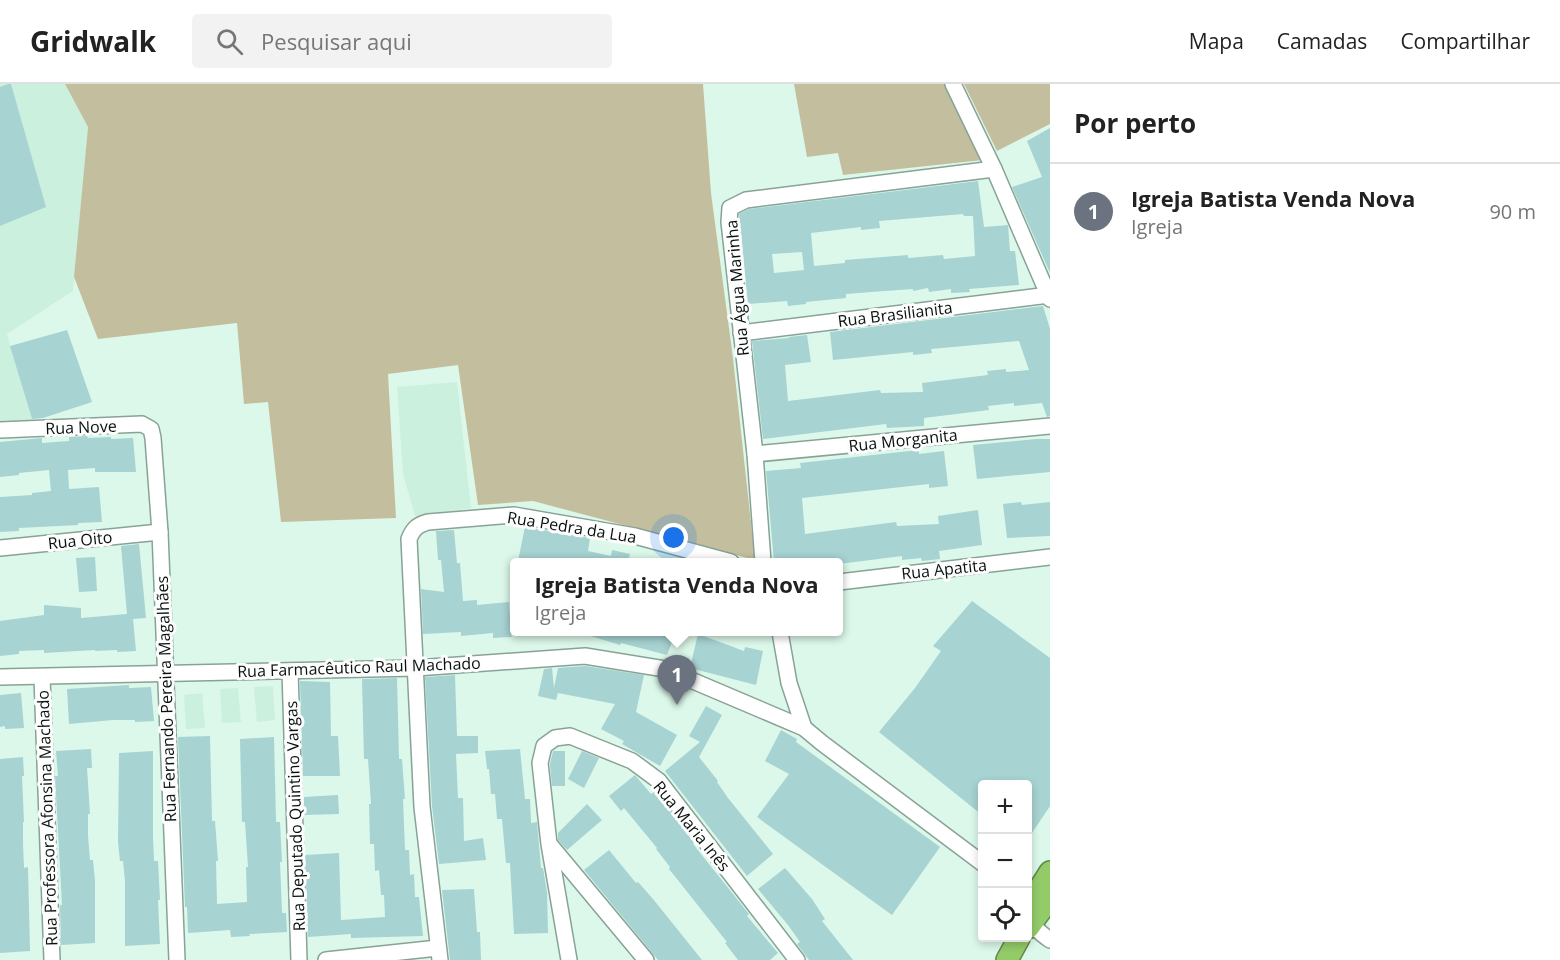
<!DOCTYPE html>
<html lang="pt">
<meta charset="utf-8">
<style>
body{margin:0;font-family:"Open Sans",sans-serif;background:#f2f2f2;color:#222}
.controls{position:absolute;right:18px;bottom:18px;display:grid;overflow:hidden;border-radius:6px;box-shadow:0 3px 9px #0003}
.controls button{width:54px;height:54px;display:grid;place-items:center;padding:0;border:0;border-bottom:2px solid #e0e0e0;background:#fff;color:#222;font:30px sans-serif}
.you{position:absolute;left:674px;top:454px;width:21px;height:21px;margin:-15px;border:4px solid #fff;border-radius:50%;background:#1a73e8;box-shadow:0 0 0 9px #1a73e833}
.badge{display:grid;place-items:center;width:39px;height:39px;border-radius:50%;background:#9f45b0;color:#fff;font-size:20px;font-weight:700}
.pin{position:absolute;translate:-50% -50px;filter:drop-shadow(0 2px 3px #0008)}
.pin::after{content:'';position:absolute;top:32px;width:21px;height:18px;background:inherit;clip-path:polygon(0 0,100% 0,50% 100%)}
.popup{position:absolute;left:510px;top:474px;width:333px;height:78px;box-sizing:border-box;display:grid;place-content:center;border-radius:6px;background:#fff;filter:drop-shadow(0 2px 4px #0005);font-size:20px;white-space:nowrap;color:#767676}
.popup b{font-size:22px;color:#222}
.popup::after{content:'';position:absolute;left:50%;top:100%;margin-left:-12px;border:12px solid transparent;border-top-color:#fff}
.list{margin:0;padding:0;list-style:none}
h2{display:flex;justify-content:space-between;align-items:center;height:78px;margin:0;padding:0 24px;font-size:26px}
h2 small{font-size:20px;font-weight:400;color:#767676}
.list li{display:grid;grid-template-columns:39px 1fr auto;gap:18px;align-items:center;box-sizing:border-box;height:96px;padding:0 24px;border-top:2px solid #e0e0e0}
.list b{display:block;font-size:22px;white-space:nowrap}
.list p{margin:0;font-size:20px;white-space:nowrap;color:#767676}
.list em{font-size:20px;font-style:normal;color:#767676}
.icon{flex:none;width:33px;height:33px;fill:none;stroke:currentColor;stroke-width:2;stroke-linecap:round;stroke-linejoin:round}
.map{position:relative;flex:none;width:1050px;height:876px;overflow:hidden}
header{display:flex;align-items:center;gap:36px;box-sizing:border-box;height:84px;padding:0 30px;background:#fff;border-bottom:2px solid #e0e0e0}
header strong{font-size:28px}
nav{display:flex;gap:33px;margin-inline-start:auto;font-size:21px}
.search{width:420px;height:54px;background:#f2f2f2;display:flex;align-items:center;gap:15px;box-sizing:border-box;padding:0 21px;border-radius:6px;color:#767676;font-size:22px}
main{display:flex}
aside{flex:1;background:#fff}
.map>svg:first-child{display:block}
</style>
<header>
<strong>Gridwalk</strong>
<div class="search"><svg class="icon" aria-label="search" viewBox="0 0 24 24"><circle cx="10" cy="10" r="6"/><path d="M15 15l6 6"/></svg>Pesquisar aqui</div>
<nav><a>Mapa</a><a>Camadas</a><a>Compartilhar</a></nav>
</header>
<main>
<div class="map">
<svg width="1050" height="876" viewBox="0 0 1050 876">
<rect width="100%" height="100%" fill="#dcf8ea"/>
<g fill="#cbf0de">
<path d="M 0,0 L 65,0 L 88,43 L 73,207 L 7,250 L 33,340 L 0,342 Z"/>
<path d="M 457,298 L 471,424 L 415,432 L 403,390 L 397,303 Z"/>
<path d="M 273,602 L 275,636 L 257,638 L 254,603 Z"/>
<path d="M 238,604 L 241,638 L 222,639 L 220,605 Z"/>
<path d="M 202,609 L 205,644 L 186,645 L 184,611 Z"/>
</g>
<g fill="#c3bf9e">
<path d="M 65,0 L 703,0 L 711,109 L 733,274 L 755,476 L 533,417 L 478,421 L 458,281 L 388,290 L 396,434 L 281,438 L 268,318 L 244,320 L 237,239 L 98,255 L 74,193 L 88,43 Z"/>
<path d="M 794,0 L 945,0 L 983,76 L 843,91 L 838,69 L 807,73 Z"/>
<path d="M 964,0 L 1050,0 L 1050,40 L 997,67 Z"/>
</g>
<g fill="#a7d3d2" fill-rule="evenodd">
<path d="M 8,0 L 11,0 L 46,123 L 0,142 L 0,3 Z"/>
<path d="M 1050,44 L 1050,189 L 1012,103 L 1042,93 L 1027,57 Z"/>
<path d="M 978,97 L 984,143 L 1008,141 L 1010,167 L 1015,167 L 1019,201 L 969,205 L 970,208 L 951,209 L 951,205 L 929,208 L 928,204 L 913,207 L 913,205 L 871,208 L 846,210 L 846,214 L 806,218 L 806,220 L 788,222 L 787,217 L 748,220 L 739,130 L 749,125 ZM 963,130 L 964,132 L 973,132 L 975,172 L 944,175 L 943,171 L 908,174 L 908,171 L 845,176 L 845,179 L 814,182 L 811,149 L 861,143 L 861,146 L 880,144 L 879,137 ZM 802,168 L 804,186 L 774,189 L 772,170 Z"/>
<path d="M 1043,222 L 1050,245 L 1050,332 L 1047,333 L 1042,319 L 1014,322 L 1014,319 L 988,322 L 989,326 L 924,334 L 924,342 L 887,344 L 886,340 L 763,355 L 752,257 L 789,254 L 789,253 L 807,251 L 811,278 L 785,281 L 788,317 L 880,306 L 881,309 L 923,308 L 922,299 L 988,291 L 987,287 L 1006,285 L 1006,288 L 1029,286 L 1019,257 L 931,265 L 932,269 L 913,271 L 913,268 L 833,276 L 830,248 Z"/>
<path d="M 67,246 L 92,318 L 43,334 L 32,335 L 10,262 Z"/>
<path d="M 87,352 L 88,354 L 111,353 L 111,355 L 133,354 L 136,388 L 95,388 L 95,384 L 68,386 L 69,405 L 99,403 L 102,438 L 78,439 L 78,441 L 19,444 L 19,447 L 0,448 L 0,413 L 32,411 L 32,409 L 51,407 L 49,386 L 19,389 L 19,391 L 0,393 L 0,358 L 42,354 L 42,359 L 69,357 L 69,353 Z"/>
<path d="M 1036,355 L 1050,355 L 1050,388 L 977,395 L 973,361 Z"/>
<path d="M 919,366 L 919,370 L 944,367 L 948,402 L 929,404 L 929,400 L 802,414 L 805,450 L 896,438 L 897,442 L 939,440 L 938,432 L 978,426 L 982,461 L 939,467 L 940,475 L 922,477 L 921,474 L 902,476 L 902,472 L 839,480 L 774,478 L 766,387 L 801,384 L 800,379 Z"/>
<path d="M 1021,418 L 1022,421 L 1050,418 L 1050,452 L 1007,454 L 1003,420 Z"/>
<path d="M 525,443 L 590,454 L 588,467 L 611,472 L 612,466 L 630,470 L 628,478 L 518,477 Z"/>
<path d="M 454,446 L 457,479 L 460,479 L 463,517 L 477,516 L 477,521 L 509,518 L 510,532 L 515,531 L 515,550 L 511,550 L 512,553 L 493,554 L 493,549 L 461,552 L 461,548 L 423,550 L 421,505 L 444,508 L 441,476 L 438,476 L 436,447 Z"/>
<path d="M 139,460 L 146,534 L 133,535 L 136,567 L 117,568 L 117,566 L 95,567 L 95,566 L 44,569 L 44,566 L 19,567 L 19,570 L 0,572 L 0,537 L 44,531 L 44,521 L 81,524 L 81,534 L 127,530 L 121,462 Z"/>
<path d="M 95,473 L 97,507 L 79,508 L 76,474 Z"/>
<path d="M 972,517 L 1050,574 L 1050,722 L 1028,755 L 1028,700 L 982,700 L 982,731 L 879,648 L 915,604 L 941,567 L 933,562 Z"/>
<path d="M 584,548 L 676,548 L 667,571 L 621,559 L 620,561 L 584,550 Z"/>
<path d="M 698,550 L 744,567 L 745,563 L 763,567 L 756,601 L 690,584 Z"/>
<path d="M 585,582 L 644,591 L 636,628 L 677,651 L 660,682 L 622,660 L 624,657 L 601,645 L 615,620 L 558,609 L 556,616 L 538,612 L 544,585 L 552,584 L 554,604 L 558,584 Z"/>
<path d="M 455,591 L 457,652 L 478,652 L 478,669 L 456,670 L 458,714 L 463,714 L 464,757 L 483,754 L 486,776 L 439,780 L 432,722 L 425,593 Z"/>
<path d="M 397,594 L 399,675 L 402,675 L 405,715 L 403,715 L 405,766 L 409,766 L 410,791 L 414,790 L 415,813 L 419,813 L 423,852 L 351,854 L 351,850 L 308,853 L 305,771 L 339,769 L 341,836 L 385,833 L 384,811 L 381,811 L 379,786 L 375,787 L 374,760 L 370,760 L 369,720 L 371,720 L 368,675 L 364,675 L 362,595 Z"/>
<path d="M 300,597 L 330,598 L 331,652 L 338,652 L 340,692 L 303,692 Z"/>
<path d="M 129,601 L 129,604 L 151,603 L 154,637 L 135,638 L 135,636 L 113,636 L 69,640 L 67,605 Z"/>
<path d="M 21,609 L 24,644 L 5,645 L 5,642 L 0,643 L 0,611 Z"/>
<path d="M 706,622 L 722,631 L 699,673 L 718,697 L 717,698 L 728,714 L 773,770 L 747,792 L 665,687 L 700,658 L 689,652 Z"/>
<path d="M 781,646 L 797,655 L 796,658 L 940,763 L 892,831 L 757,733 L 789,690 L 765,677 Z"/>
<path d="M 210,652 L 212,737 L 215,737 L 218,777 L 216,777 L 217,820 L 247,818 L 246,783 L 248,783 L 245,738 L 242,738 L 240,655 L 274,653 L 276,738 L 280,738 L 282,778 L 280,778 L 282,829 L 286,829 L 287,848 L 249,850 L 250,852 L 231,853 L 230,846 L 188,849 L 187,823 L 185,823 L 178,653 Z"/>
<path d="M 91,665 L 92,684 L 87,684 L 90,730 L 88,730 L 88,752 L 90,776 L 93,776 L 95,797 L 95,859 L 61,861 L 60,821 L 62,821 L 55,692 L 58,692 L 56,667 Z"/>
<path d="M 520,665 L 525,715 L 530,715 L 531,739 L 537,738 L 541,784 L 543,784 L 547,808 L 548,849 L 514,850 L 510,779 L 506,779 L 502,735 L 497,735 L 495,710 L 491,710 L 489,685 L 487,685 L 485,667 Z"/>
<path d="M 153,667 L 153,753 L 154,777 L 158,777 L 160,816 L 158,816 L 160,860 L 125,862 L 125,797 L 123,777 L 120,777 L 118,758 L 119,669 Z"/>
<path d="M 553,667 L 565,667 L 565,702 L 552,702 L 550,680 Z"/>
<path d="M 582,667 L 599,674 L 584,704 L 568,695 Z"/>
<path d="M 23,673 L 24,692 L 22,692 L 24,738 L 23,738 L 23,760 L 24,784 L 28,783 L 30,867 L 0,869 L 0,675 Z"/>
<path d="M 635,691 L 651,710 L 654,708 L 664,719 L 694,759 L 693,760 L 749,830 L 747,832 L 778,869 L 770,876 L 738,876 L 725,859 L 727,858 L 669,785 L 670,783 L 656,765 L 657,764 L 624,724 L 621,727 L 609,712 Z"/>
<path d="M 338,711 L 339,730 L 304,731 L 304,713 Z"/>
<path d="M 587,720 L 602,736 L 567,766 L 558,756 L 558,749 Z"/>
<path d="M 609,766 L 636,799 L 638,798 L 653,815 L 702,876 L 658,876 L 584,786 Z"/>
<path d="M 785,784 L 812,815 L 825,835 L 822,837 L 853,876 L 809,876 L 797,860 L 800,858 L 788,841 L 758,805 Z"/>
<path d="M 474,805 L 477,848 L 480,848 L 481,876 L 450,876 L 442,806 Z"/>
</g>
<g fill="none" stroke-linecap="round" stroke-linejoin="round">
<defs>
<g id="minor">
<path d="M 953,0 L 994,85 L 1050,215"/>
<path d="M 741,249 L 1049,211"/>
<path d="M 0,346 L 142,340 L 151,345 L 153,354 L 160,448 L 177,876"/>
<path d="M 755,370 L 1050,342"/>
<path d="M 0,464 L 160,448"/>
<path d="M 763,478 L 755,370 L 729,138 L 730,124 L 746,116 L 994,85"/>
<path d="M 839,498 L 1050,473"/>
<path d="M 780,548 L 789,599 L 804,644"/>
<path d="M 290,587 L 299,876"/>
<path d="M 0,593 L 416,584 L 585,572 L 665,585 L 804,644 L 822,659 L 982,779"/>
<path d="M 42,593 L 52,876"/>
<path d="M 551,762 L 646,876"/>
<path d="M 1029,832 C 1033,843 1040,849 1050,856"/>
<path d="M 326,876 L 438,864"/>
<path d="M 440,876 L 422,723 L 409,455 C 413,445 417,441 428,438 L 514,431 L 635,452 L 731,478"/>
<path d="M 569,876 L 549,760 L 540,679 L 544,662 L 555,654 L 570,652 L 632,677 L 659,697 L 797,876"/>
</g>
<g id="highway">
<path d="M 1028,823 L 1050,788"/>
<path d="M 1028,844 L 1050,814"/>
<path d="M 1007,876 L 1019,854"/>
</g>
</defs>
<use href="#minor" stroke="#88a396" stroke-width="18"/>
<use href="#highway" stroke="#628a49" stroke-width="24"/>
<use href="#minor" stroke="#fff" stroke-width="15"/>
<use href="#highway" stroke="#93cb69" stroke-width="21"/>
</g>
<g text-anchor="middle" stroke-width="6" stroke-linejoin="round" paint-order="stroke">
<g font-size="16" fill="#08110d" stroke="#fdfdfd">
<text transform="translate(737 204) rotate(-95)" y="6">Rua Água Marinha</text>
<text transform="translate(895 230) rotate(-7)" y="6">Rua Brasilianita</text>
<text transform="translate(81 343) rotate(-2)" y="6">Rua Nove</text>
<text transform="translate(903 356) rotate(-6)" y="6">Rua Morganita</text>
<text transform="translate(572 443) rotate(9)" y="6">Rua Pedra da Lua</text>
<text transform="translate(80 456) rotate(-6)" y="6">Rua Oito</text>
<text transform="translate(944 485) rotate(-6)" y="6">Rua Apatita</text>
<text transform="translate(359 583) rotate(-2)" y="6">Rua Farmacêutico Raul Machado</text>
<text transform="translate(166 615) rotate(-92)" y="6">Rua Fernando Pereira Magalhães</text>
<text transform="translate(295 732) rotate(-92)" y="6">Rua Deputado Quintino Vargas</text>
<text transform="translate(47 734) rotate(-92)" y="6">Rua Professora Afonsina Machado</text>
<text transform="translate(692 742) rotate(51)" y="6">Rua Maria Inês</text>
</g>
</g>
</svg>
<div class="controls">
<button>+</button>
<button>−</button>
<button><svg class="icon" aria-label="locate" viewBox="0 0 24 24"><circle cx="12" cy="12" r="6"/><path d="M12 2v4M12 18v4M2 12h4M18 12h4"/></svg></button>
</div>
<div class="you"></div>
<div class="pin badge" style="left:677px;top:621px;background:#6b7280">1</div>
<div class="popup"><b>Igreja Batista Venda Nova</b>Igreja</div>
</div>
<aside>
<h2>Por perto<small></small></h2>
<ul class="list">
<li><span class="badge" style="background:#6b7280">1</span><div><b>Igreja Batista Venda Nova</b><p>Igreja</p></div><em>90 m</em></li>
</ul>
</aside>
</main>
